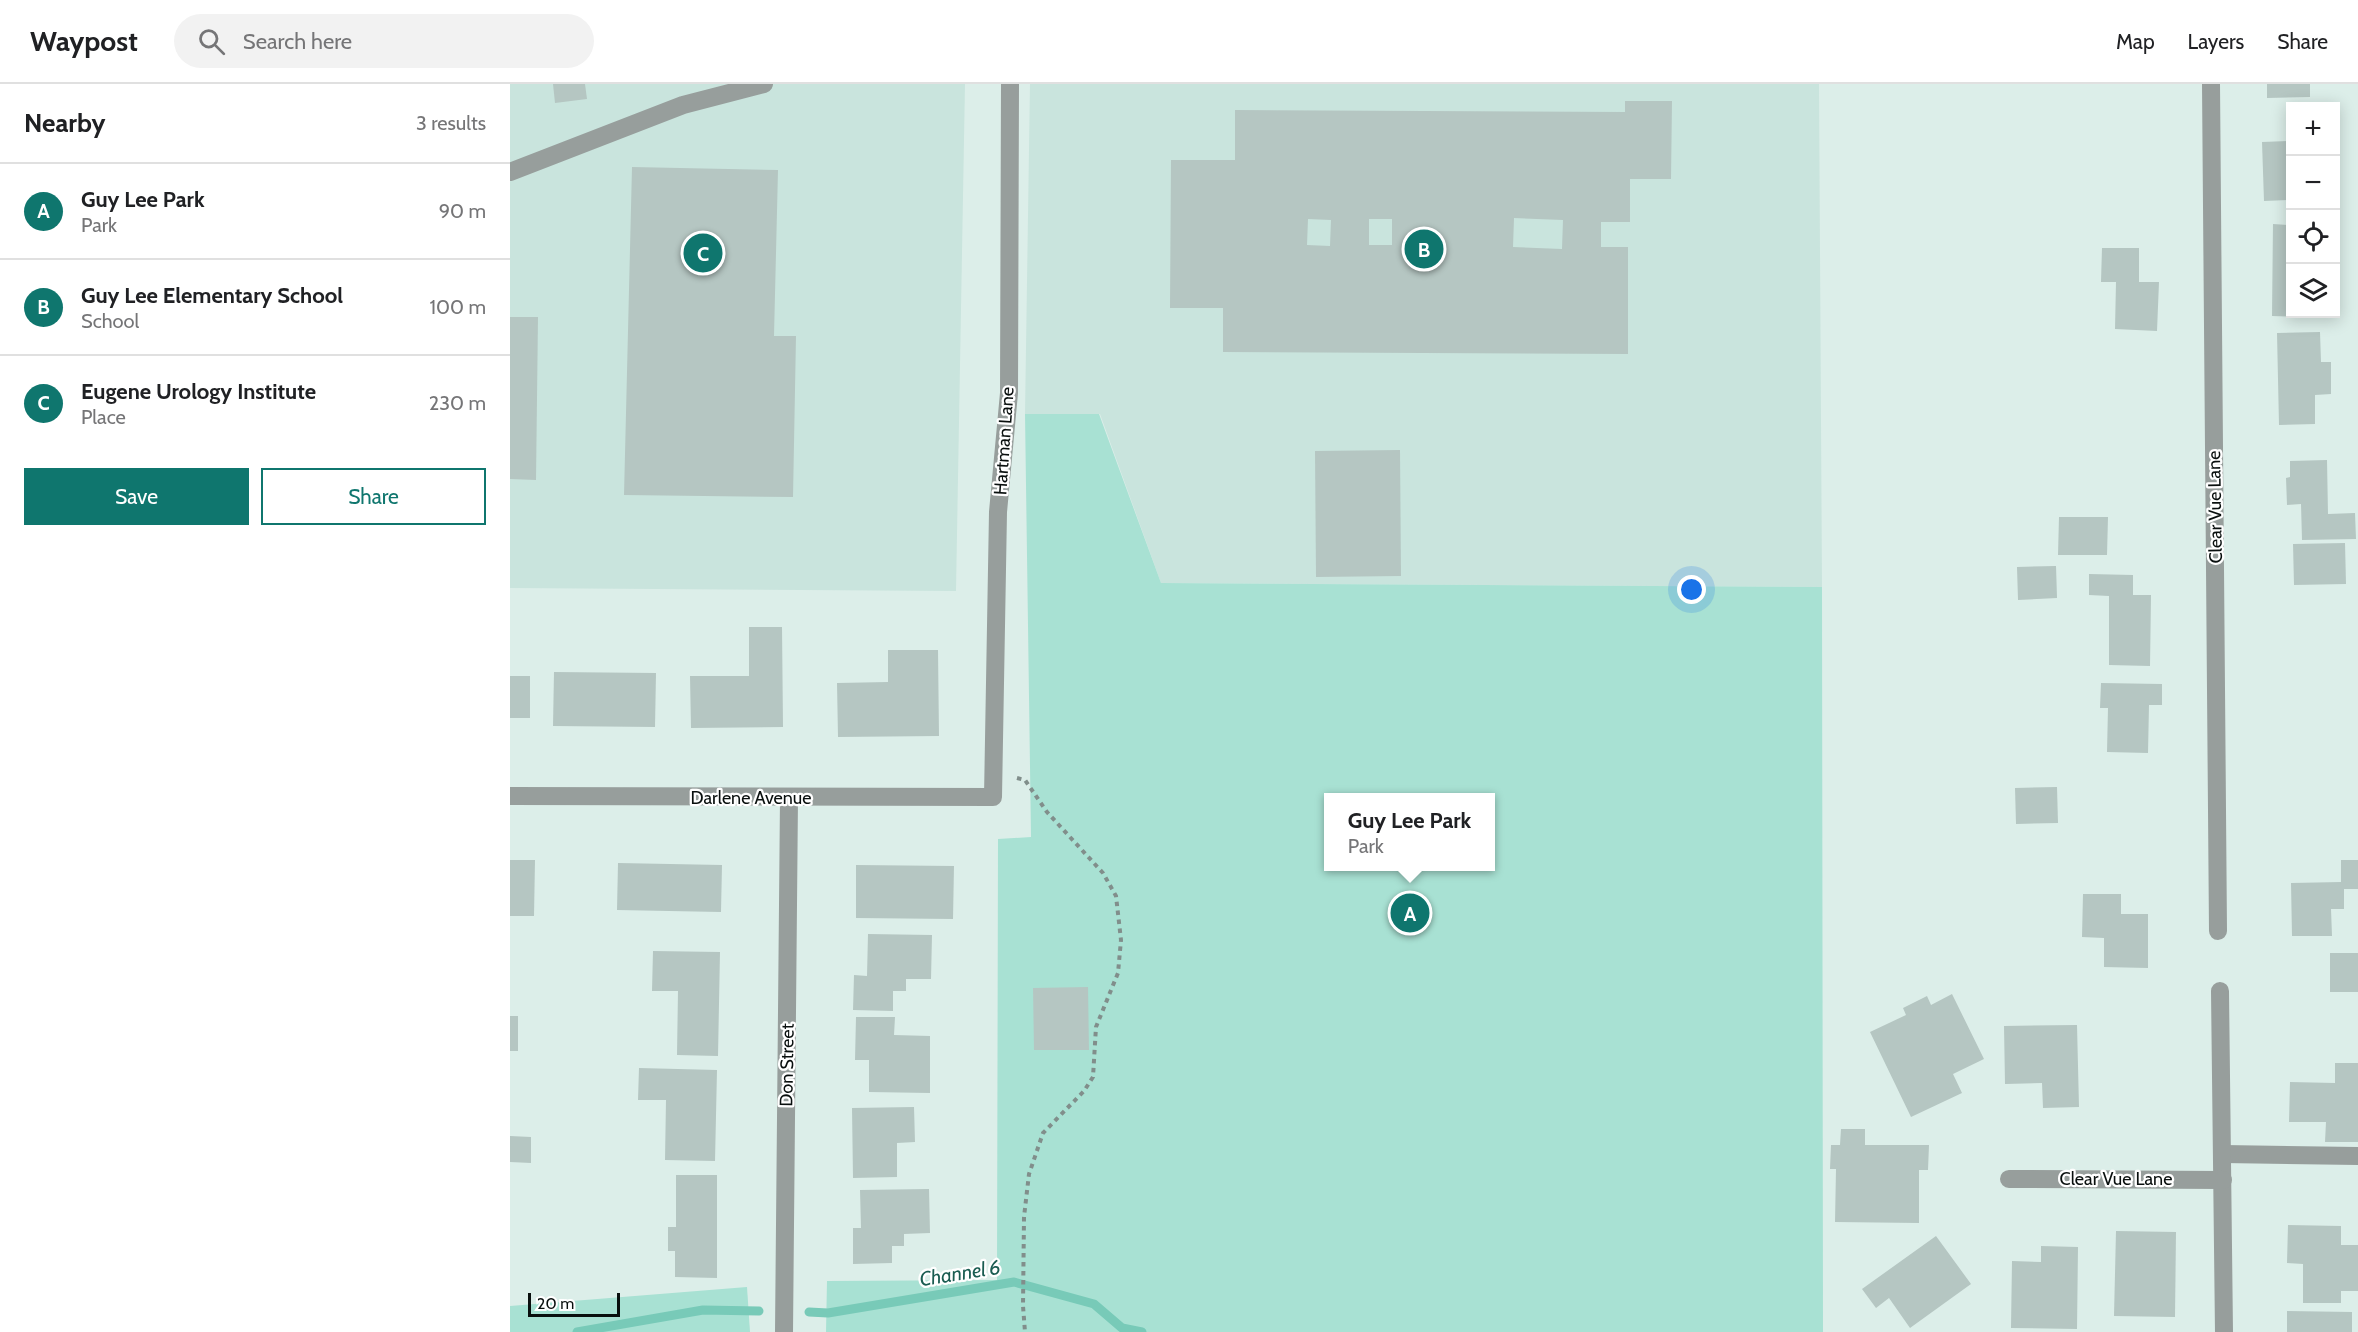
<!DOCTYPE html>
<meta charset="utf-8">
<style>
body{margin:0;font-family:Cabin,sans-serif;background:#f2f2f2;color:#202124}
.controls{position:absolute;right:18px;top:18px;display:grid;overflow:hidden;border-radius:0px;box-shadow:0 3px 15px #0003}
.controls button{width:54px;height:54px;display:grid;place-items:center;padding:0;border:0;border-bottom:2px solid #e0e0e0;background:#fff;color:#202124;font:30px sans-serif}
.scale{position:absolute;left:18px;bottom:15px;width:92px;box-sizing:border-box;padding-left:6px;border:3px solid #090f0e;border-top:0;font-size:16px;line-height:21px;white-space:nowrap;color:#090f0e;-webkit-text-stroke:4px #fff;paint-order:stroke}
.you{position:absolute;left:1182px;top:506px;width:21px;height:21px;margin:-15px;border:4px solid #fff;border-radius:50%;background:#1a73e8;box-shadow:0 0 0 9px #1a73e833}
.badge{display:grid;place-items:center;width:39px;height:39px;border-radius:50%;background:#0f766e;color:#fff;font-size:20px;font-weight:700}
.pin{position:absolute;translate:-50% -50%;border:3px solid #fff;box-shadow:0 2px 6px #0006}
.popup{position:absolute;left:814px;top:709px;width:171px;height:78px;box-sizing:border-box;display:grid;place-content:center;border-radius:0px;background:#fff;filter:drop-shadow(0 2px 4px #0005);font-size:20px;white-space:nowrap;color:#757577}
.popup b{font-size:22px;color:#202124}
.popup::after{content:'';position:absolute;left:50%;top:100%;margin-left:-12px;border:12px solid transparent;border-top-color:#fff}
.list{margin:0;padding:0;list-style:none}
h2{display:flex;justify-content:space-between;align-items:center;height:78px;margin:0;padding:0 24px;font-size:26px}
h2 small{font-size:20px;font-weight:400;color:#757577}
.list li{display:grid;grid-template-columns:39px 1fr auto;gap:18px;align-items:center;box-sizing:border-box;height:96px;padding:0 24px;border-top:2px solid #e0e0e0}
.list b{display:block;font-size:22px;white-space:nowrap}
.list p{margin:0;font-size:20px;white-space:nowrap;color:#757577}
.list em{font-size:20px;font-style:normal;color:#757577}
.actions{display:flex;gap:12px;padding:18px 24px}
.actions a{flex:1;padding:14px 0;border:2px solid #0f766e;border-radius:0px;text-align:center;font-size:21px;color:#0f766e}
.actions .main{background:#0f766e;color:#fff}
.icon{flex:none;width:33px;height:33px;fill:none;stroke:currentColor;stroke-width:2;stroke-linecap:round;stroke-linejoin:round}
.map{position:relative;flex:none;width:1848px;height:1248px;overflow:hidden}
header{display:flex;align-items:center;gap:36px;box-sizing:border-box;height:84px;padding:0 30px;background:#fff;border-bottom:2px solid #e0e0e0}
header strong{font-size:28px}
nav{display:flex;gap:33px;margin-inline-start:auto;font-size:21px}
.search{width:420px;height:54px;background:#f2f2f2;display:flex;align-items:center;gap:15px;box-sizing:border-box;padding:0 21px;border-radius:33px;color:#757577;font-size:22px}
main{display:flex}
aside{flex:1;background:#fff}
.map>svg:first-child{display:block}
</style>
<header>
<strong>Waypost</strong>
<div class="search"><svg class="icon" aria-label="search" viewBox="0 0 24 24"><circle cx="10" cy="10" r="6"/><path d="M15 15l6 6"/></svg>Search here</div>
<nav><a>Map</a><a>Layers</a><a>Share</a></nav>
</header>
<main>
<aside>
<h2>Nearby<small>3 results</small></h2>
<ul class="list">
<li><span class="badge">A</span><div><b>Guy Lee Park</b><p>Park</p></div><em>90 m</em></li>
<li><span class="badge">B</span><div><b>Guy Lee Elementary School</b><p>School</p></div><em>100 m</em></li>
<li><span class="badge">C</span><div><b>Eugene Urology Institute</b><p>Place</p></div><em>230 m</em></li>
</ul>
<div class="actions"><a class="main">Save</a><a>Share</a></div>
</aside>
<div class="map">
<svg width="1848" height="1248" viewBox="0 0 1848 1248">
<rect width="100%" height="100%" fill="#dceee9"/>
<g fill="#c9e4dd">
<path d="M 0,0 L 455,0 L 446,507 L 0,504 Z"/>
<path d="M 520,0 L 1309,0 L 1312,503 L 651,499 L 590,330 L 515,330 Z"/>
</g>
<g fill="#a8e1d3" fill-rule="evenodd">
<path d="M 515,330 L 589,330 L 651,499 L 1312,503 L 1313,1248 L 316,1248 L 317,1197 L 487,1196 L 488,755 L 521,753 ZM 819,714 L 981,714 L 981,782 L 819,782 Z"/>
<path d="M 237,1203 L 240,1248 L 0,1248 L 0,1222 Z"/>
</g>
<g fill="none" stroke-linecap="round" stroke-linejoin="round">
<g stroke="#78cab8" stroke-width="9">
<path d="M 299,1228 L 318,1229 L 504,1198 L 584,1220 L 612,1244 L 632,1248"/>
<path d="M 67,1248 L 193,1226 L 249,1227"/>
</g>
</g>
<g fill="#b5c6c2" fill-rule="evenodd">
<path d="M 43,0 L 75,0 L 77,15 L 45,19 Z"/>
<path d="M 1757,0 L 1800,0 L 1800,13 L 1757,14 Z"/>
<path d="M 1115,17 L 1162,17 L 1161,95 L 1120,95 L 1120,138 L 1091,138 L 1091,163 L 1118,163 L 1118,270 L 713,268 L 713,224 L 660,224 L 661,76 L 725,76 L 725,26 L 1115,28 ZM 1004,134 L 1053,136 L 1052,165 L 1003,163 ZM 798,135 L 821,136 L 820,162 L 797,161 ZM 859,135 L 882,135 L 882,161 L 859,161 Z"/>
<path d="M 1780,57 L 1780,116 L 1754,117 L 1752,58 Z"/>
<path d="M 122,83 L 268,86 L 264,252 L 286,252 L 283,413 L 114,411 Z"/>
<path d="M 1763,140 L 1780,141 L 1780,230 L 1804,230 L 1804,233 L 1762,232 Z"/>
<path d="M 1592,164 L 1629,164 L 1629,198 L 1649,198 L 1647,247 L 1605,245 L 1606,198 L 1591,198 Z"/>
<path d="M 0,233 L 28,233 L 26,396 L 0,395 Z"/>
<path d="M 1810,248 L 1811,278 L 1821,278 L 1821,310 L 1805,311 L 1805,340 L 1769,341 L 1767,249 Z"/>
<path d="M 890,366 L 891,492 L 806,493 L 805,367 Z"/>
<path d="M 1817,376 L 1818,430 L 1845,429 L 1846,455 L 1792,456 L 1791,420 L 1777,421 L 1776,394 L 1780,393 L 1780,377 Z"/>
<path d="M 1549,433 L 1598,433 L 1597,471 L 1548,471 Z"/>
<path d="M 1835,459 L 1836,500 L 1784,501 L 1783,460 Z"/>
<path d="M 1546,482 L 1547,514 L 1508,516 L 1507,483 Z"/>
<path d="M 1579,490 L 1623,491 L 1623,511 L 1641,511 L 1640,582 L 1599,581 L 1599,512 L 1579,511 Z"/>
<path d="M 239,543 L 272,543 L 273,643 L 181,644 L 180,592 L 239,592 Z"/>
<path d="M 378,566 L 428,566 L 429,652 L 328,653 L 327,599 L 378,598 Z"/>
<path d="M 44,588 L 146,589 L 145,643 L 43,642 Z"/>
<rect x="0" y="592" width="20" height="42"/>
<path d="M 1591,599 L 1652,600 L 1652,621 L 1639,621 L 1638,669 L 1597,668 L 1598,624 L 1590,624 Z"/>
<path d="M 1547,703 L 1548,739 L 1506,740 L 1505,704 Z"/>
<path d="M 0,776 L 25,776 L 24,832 L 0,832 Z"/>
<path d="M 1831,776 L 1848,776 L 1848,805 L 1834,805 L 1834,825 L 1821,825 L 1822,852 L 1782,852 L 1781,799 L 1831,798 Z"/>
<path d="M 108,779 L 212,781 L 211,828 L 107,826 Z"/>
<path d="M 346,781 L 444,782 L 443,835 L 346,834 Z"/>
<path d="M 1573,810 L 1611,810 L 1611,830 L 1638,830 L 1638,884 L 1594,883 L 1594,854 L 1572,853 Z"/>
<path d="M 358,850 L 422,851 L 421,895 L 396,895 L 396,907 L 383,907 L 383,927 L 343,926 L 344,891 L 357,892 Z"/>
<path d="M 143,867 L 210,868 L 208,972 L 167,971 L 168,907 L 142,907 Z"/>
<rect x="1820" y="869" width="28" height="39"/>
<path d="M 578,903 L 579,966 L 524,966 L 523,904 Z"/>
<path d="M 1442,910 L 1474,975 L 1443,990 L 1452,1009 L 1401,1033 L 1360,948 L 1396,931 L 1393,924 L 1417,912 L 1421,921 Z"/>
<rect x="0" y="932" width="8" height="35"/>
<path d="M 346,933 L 385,933 L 384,951 L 420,952 L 420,1009 L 359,1008 L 359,976 L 345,976 Z"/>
<path d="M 1567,941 L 1569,1023 L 1533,1024 L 1532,999 L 1495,1000 L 1494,942 Z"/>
<path d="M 1825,979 L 1848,979 L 1848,1058 L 1815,1058 L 1816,1038 L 1779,1038 L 1780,998 L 1825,999 Z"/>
<path d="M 129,984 L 207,986 L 205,1077 L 155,1076 L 156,1016 L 128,1016 Z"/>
<path d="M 404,1023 L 405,1058 L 387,1059 L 387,1093 L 343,1094 L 342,1024 Z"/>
<path d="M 1331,1045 L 1355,1045 L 1355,1061 L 1419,1061 L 1418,1086 L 1409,1086 L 1409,1139 L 1325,1138 L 1326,1085 L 1320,1085 L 1321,1061 L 1330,1061 Z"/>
<path d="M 0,1052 L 21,1053 L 21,1079 L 0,1078 Z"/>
<path d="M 166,1091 L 207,1091 L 207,1194 L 165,1193 L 165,1167 L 158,1167 L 158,1143 L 166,1143 Z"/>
<path d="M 419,1105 L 420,1149 L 394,1150 L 394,1162 L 382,1162 L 382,1179 L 343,1180 L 343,1144 L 351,1144 L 350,1106 Z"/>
<path d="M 1778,1141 L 1831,1142 L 1831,1161 L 1848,1161 L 1848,1207 L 1831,1207 L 1831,1219 L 1793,1219 L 1793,1180 L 1777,1179 Z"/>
<path d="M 1606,1147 L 1666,1148 L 1665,1233 L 1604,1232 Z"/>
<path d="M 1426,1152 L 1461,1200 L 1400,1244 L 1379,1214 L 1366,1224 L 1352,1205 Z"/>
<path d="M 1531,1162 L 1568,1163 L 1567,1245 L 1501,1244 L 1502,1177 L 1531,1178 Z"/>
<path d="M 1777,1227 L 1842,1228 L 1842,1248 L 1777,1248 Z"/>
</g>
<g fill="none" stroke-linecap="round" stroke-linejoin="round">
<path stroke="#818e8b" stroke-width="4" stroke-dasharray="4.5 4.5" stroke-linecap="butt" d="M 507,694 L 515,696 L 537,728 L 593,789 L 606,812 L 611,856 L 608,889 L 586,943 L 583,993 L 574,1007 L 533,1049 L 519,1090 L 514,1133 L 513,1222 L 515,1248"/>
<g stroke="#979e9c" stroke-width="18">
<path d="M 0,88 L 173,21 L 254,0"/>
<path d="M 1713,1070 L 1848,1072"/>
</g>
<g stroke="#979e9c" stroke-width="18">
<path d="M 1701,0 L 1708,847"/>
<path d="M 0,712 L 483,713 L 488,428 L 499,309 L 500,0"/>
<path d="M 1710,907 L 1714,1248"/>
<path d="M 1499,1095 L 1713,1096"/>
<path d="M 274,1248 L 279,714"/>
</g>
</g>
<g text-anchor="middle" stroke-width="4.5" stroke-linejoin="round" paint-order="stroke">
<g font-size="18" fill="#090f0e" stroke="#fff">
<text transform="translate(494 357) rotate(-86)" y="6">Hartman Lane</text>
<text transform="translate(1705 423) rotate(-91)" y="6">Clear Vue Lane</text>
<text x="241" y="720">Darlene Avenue</text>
<text transform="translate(277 981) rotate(-89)" y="6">Don Street</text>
<text x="1606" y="1101">Clear Vue Lane</text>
</g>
<g font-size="20" font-style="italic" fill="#1a5c51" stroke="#fff">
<text transform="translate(450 1189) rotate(-9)" y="7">Channel 6</text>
</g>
</g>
</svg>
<div class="controls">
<button>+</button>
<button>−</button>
<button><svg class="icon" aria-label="locate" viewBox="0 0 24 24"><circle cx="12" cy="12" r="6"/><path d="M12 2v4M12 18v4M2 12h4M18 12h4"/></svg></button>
<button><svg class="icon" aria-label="layers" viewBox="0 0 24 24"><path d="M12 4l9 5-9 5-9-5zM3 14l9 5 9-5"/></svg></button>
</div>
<div class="scale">20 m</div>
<div class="you"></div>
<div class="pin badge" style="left:900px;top:829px">A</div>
<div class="popup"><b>Guy Lee Park</b>Park</div>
<div class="pin badge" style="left:914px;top:165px">B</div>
<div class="pin badge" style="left:193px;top:169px">C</div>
</div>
</main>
